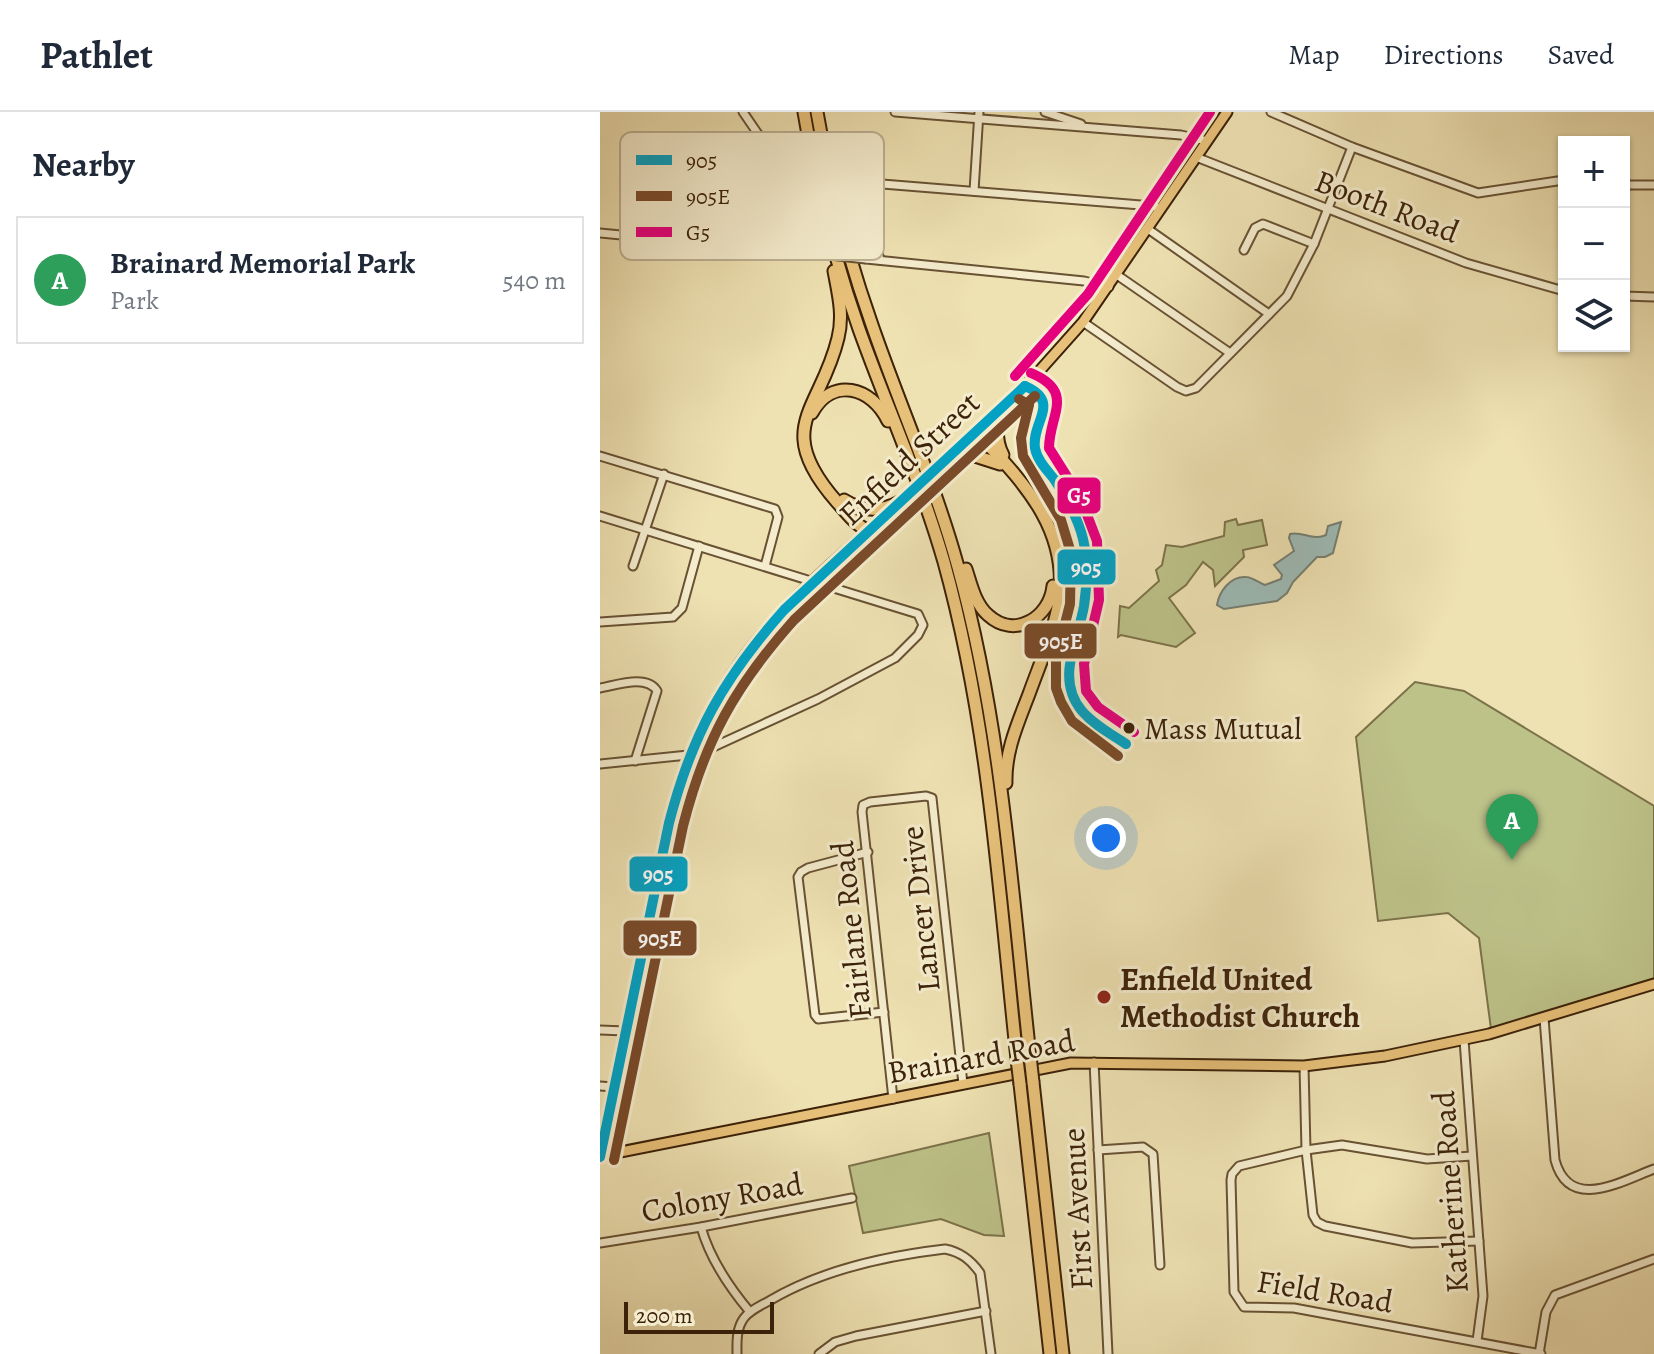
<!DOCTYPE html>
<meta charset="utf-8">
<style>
body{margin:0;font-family:Alegreya,serif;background:#f2f2f3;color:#1f2937}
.controls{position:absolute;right:24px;top:24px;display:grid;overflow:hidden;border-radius:0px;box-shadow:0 2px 6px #0004}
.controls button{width:72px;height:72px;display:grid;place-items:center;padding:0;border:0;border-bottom:2px solid #e0e1e3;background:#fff;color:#1f2937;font:40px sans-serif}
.scale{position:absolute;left:24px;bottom:20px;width:150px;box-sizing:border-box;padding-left:8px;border:4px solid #3c2209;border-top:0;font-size:22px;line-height:28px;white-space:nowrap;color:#3c2209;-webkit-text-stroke:6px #f4eccd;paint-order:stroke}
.you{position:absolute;left:506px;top:726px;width:28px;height:28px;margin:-20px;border:6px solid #fff;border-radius:50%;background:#1a73e8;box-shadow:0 0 0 12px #1a73e833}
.badge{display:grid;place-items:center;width:52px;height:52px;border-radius:50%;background:#0b8043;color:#fff;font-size:26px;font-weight:700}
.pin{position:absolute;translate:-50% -66px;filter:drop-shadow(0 2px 4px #0008)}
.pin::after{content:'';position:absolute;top:42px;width:28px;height:24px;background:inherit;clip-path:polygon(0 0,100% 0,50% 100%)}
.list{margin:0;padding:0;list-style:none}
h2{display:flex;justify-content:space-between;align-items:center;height:104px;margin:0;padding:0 32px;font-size:34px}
h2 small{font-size:26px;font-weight:400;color:#747a83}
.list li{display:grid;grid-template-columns:52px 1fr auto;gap:24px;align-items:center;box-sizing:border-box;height:128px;margin:0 16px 16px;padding:0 16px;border:2px solid #e0e1e3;border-radius:0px}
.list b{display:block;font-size:30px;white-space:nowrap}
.list p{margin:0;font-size:26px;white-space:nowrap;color:#747a83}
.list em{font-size:26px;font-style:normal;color:#747a83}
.icon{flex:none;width:44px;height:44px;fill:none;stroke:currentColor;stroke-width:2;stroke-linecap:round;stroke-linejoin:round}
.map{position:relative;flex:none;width:1054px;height:1242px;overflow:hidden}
header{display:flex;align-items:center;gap:48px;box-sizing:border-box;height:112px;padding:0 40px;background:#fff;border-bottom:2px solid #e0e1e3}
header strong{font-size:38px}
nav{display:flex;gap:44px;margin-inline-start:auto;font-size:28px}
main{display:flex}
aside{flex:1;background:#fff}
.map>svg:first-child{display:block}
</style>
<header>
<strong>Pathlet</strong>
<nav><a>Map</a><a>Directions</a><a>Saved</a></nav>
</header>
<main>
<aside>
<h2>Nearby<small></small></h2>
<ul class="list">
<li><span class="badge" style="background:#2e9e5b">A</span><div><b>Brainard Memorial Park</b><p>Park</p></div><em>540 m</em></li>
</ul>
</aside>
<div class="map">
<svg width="1054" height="1242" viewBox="0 0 1054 1242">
<rect width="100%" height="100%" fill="#eee1b2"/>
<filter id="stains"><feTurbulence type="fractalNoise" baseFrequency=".0025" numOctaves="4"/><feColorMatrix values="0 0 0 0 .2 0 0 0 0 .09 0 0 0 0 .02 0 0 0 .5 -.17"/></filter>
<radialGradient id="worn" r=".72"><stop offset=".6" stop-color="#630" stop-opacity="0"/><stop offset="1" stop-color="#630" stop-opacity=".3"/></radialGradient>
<g fill="#bdc289" stroke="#7c7249" stroke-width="2">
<path d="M 636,407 L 638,413 L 662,408 L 667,433 L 643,438 L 644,445 L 615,474 L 613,458 L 603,450 L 586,473 L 569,486 L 595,521 L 576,535 L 521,523 L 518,525 L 520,494 L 529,496 L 559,469 L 556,458 L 562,453 L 566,433 L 582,435 L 624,424 L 625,410 Z"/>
<path d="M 815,570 L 864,579 L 1054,694 L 1054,870 L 891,917 L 879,826 L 848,801 L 778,809 L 756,625 Z"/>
<path d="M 389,1021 L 404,1124 L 384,1123 L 341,1107 L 263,1121 L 249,1054 Z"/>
</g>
<path fill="#9dbbb6" stroke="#767e71" stroke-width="2" d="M 741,410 L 733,441 L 725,445 L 717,445 L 693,470 L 687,481 L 677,489 L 624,497 L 617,493 C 619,480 630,464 646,465 C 652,465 659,471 665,473 L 681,467 L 682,463 L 674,453 L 694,439 L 689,426 L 690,422 C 702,419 714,429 726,423 L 728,414 Z"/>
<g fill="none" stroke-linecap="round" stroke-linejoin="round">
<defs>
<g id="minor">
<path d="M 143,0 L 158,22 L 182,41 L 185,48 L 206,141"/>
<path d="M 295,0 L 581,23 L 607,29"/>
<path d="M 445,0 L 481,12"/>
<path d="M 671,0 L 752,35 L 878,81 L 964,68"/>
<path d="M 596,45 L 866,151 L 964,179"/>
<path d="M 1024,73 L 1054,73"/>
<path d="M 374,79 L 379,0"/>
<path d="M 548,117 L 669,202"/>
<path d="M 0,121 L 220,142"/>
<path d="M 644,138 L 655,116 L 663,112 L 714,132"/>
<path d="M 266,147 L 484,169 L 509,175"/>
<path d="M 280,148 C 275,127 258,91 270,71 L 553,94 L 561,97"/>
<path d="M 517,163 L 630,241"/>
<path d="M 1024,184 L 1054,185"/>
<path d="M 483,210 L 577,275 L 586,279 L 596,276 L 687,184 L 714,132 L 752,35"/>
<path d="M 425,274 C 462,284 432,315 435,336 C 437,348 447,358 454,368 C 467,388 483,415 485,440 C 486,457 486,477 484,494 C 479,524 461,553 473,584 C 482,606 507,619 526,632"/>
<path d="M 425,274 L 438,295 L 429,326 L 430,343 L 464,398 L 483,450"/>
<path d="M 0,344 L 175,397 L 178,405 L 165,454"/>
<path d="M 0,404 L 318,502 L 323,513 L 318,523 L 295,546 L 218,587 L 98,642 L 0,652"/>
<path d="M 33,454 L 64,362"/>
<path d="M 0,510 L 73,505 L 82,496 L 99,434"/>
<path d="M 0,576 C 17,573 47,562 57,579 L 35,649"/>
<path d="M 268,740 L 208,756 L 201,760 L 198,765 L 215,903 L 218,907 L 284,900"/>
<path d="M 944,906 L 955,1048 C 969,1100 1020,1070 1054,1057"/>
<path d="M 0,918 L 25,919"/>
<path d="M 864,928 L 883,1184 L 877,1229"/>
<path d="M 494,950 L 508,1242"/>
<path d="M 704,954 L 706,1038 L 713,1103 L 717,1110 L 725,1114 L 812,1131 L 879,1129"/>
<path d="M 0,974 L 13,975"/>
<path d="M 293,987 L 262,700 L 263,693 L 270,690 L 326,684 L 332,686 L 363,972"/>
<path d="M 498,1038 L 543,1035 L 553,1042 L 560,1153"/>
<path d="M 872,1044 L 827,1047 L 742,1033 L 706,1038 L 639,1054 L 632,1062 L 631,1068 L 634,1180 L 644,1195 L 694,1196 L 941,1242"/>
<path d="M 101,1115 C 110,1147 129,1175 150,1200"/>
<path d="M 0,1131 L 101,1115 L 252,1086"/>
<path d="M 137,1242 C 137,1230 136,1217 144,1206 C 150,1198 160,1194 169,1189 C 221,1158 285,1144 345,1137 C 361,1140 371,1148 380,1161 L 391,1242"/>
<path d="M 219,1242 L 235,1230 L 256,1224 L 386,1199"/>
<path d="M 939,1242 L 946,1200 L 955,1183 L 1054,1147"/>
</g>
<g id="major">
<path d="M 343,350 L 434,265 L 483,210 L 627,0"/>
<path d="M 0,1044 L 471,951 L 704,954 L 785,944 L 889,922 L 1054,872"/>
<path d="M 0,1045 C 14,971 30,898 46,825 C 67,724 78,639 139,552 C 182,491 242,443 297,393"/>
</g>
<g id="highway">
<path d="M 204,0 C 216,74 234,146 259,217 C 287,295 321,370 344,450 C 389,612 399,781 417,947"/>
<path d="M 217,0 C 229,71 247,142 271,210 C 299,292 335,371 358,455 C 402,615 412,781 430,944"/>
<path d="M 234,159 C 238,181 244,203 238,226 C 221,298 171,315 237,390 C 246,400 256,414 269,419"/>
<path d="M 212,301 C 232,264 272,275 288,309"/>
<path d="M 374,321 L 380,324 C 426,373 472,421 458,495 C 452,525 439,554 429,582 C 418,611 405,639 406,671"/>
<path d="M 403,343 C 394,326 397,308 406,292"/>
<path d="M 345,349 L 375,344 L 400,352"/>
<path d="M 244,388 C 263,400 282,400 301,389"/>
<path d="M 366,457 C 371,472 375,492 388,503 C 415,528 450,505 453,474"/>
<path d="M 433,970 L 463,1242"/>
<path d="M 420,972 L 450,1242"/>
</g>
</defs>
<use href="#minor" stroke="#685233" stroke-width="11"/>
<use href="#major" stroke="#3c2209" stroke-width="13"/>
<use href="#highway" stroke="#3c2209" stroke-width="15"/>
<use href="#minor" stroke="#f4eccd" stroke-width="7"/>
<use href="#major" stroke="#e7c079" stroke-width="9"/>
<use href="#highway" stroke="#e7c079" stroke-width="11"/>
<defs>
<path id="minor-bridge" d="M 220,142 L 266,147"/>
<path id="major-bridge" d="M 306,384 L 341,352"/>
<g id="highway-bridge">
<path d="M 430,944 L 433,970"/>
<path d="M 417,947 L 420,972"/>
</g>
</defs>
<use href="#minor-bridge" stroke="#685233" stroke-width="11" stroke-linecap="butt"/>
<use href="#major-bridge" stroke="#3c2209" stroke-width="13" stroke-linecap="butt"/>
<use href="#highway-bridge" stroke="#3c2209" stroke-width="15" stroke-linecap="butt"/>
<use href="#minor-bridge" stroke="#f4eccd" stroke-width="7"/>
<use href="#major-bridge" stroke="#e7c079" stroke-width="9"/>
<use href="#highway-bridge" stroke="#e7c079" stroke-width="11"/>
<defs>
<g id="bus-1">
<path d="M 425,274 C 462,290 431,310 435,336 C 437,348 447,358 454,367 C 466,385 478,406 483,427 C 488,448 487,473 484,494 C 478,529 455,567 482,599 C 494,613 511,622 526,632"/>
<path d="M 0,1045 L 69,711 C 92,622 123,567 184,498 L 425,274"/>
</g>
<g id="bus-2">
<path d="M 419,287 L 429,293 L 421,326 L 423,344 L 461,408 L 471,441 L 470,492 L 456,547 L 456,576 L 461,590 L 472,609 L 518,644"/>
<path d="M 14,1048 L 83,714 C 105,628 135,574 194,508 L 435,284"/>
</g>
<g id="bus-3">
<path d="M 431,261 C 476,280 449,303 449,336 L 481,387 L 497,429 L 499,488 L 484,552 L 486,579 L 498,595 L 534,620"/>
<path d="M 415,264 L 488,182 L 610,0"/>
</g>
</defs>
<use href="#bus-1" stroke="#f4eccd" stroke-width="16"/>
<use href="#bus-2" stroke="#f4eccd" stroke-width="16"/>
<use href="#bus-3" stroke="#f4eccd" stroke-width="16"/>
<use href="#bus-1" stroke="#03a2c4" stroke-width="10"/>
<use href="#bus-2" stroke="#7a4b2a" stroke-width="10"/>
<use href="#bus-3" stroke="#e5007d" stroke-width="10"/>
</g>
<circle fill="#3c2209" stroke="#f4eccd" stroke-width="3" cx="529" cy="616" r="7"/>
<circle fill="#8f2418" stroke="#f4eccd" stroke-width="3" cx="504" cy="885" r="8"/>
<g text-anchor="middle" stroke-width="6" stroke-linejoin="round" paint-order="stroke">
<g font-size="30" fill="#3c2209" stroke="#f4eccd" text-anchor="start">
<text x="544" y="627">Mass Mutual</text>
</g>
<g font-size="32" fill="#3c2209" stroke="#f4eccd">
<text transform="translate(787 94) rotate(21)" y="11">Booth Road</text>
<text transform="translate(309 346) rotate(-43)" y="11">Enfield Street</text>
<text transform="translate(320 797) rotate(-96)" y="11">Lancer Drive</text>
<text transform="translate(251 818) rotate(-96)" y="11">Fairlane Road</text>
<text transform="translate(381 944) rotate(-10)" y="11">Brainard Road</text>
<text transform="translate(850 1080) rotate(-94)" y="11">Katherine Road</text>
<text transform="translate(122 1085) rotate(-10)" y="11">Colony Road</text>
<text transform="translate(477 1097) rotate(-93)" y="11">First Avenue</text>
<text transform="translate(725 1179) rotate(9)" y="11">Field Road</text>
</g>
<g font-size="32" font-weight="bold" fill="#3c2209" stroke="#f4eccd" text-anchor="start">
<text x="520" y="878">Enfield United<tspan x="520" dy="37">Methodist Church</tspan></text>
</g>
</g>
<rect x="20" y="20" width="264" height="128" rx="12" fill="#f4eccd" stroke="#bdaf92" stroke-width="2"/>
<rect x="36" y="43" width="36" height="10" fill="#03a2c4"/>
<rect x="36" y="79" width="36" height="10" fill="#7a4b2a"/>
<rect x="36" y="115" width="36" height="10" fill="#e5007d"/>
<g font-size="22" fill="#3c2209">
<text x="86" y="56">905</text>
<text x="86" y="92">905E</text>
<text x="86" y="128">G5</text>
</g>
<g stroke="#f4eccd" stroke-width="3">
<rect x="456" y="364" width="46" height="39" rx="8" fill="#e5007d"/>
<rect x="456" y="436" width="61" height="38" rx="8" fill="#03a2c4"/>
<rect x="423" y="510" width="75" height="38" rx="8" fill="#7a4b2a"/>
<rect x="28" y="743" width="61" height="38" rx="8" fill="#03a2c4"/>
<rect x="22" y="807" width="76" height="38" rx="8" fill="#7a4b2a"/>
</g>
<g font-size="22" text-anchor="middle" font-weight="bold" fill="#fff">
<text x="479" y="391">G5</text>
<text x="486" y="463">905</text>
<text x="461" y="537">905E</text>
<text x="58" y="770">905</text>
<text x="60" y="834">905E</text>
</g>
<rect width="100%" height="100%" filter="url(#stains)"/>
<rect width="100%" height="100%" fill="url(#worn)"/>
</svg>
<div class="controls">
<button>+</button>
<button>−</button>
<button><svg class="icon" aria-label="layers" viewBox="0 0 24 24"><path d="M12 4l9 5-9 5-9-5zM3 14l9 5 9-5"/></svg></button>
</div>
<div class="scale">200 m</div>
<div class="you"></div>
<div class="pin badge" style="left:912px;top:748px;background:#2e9e5b">A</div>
</div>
</main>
